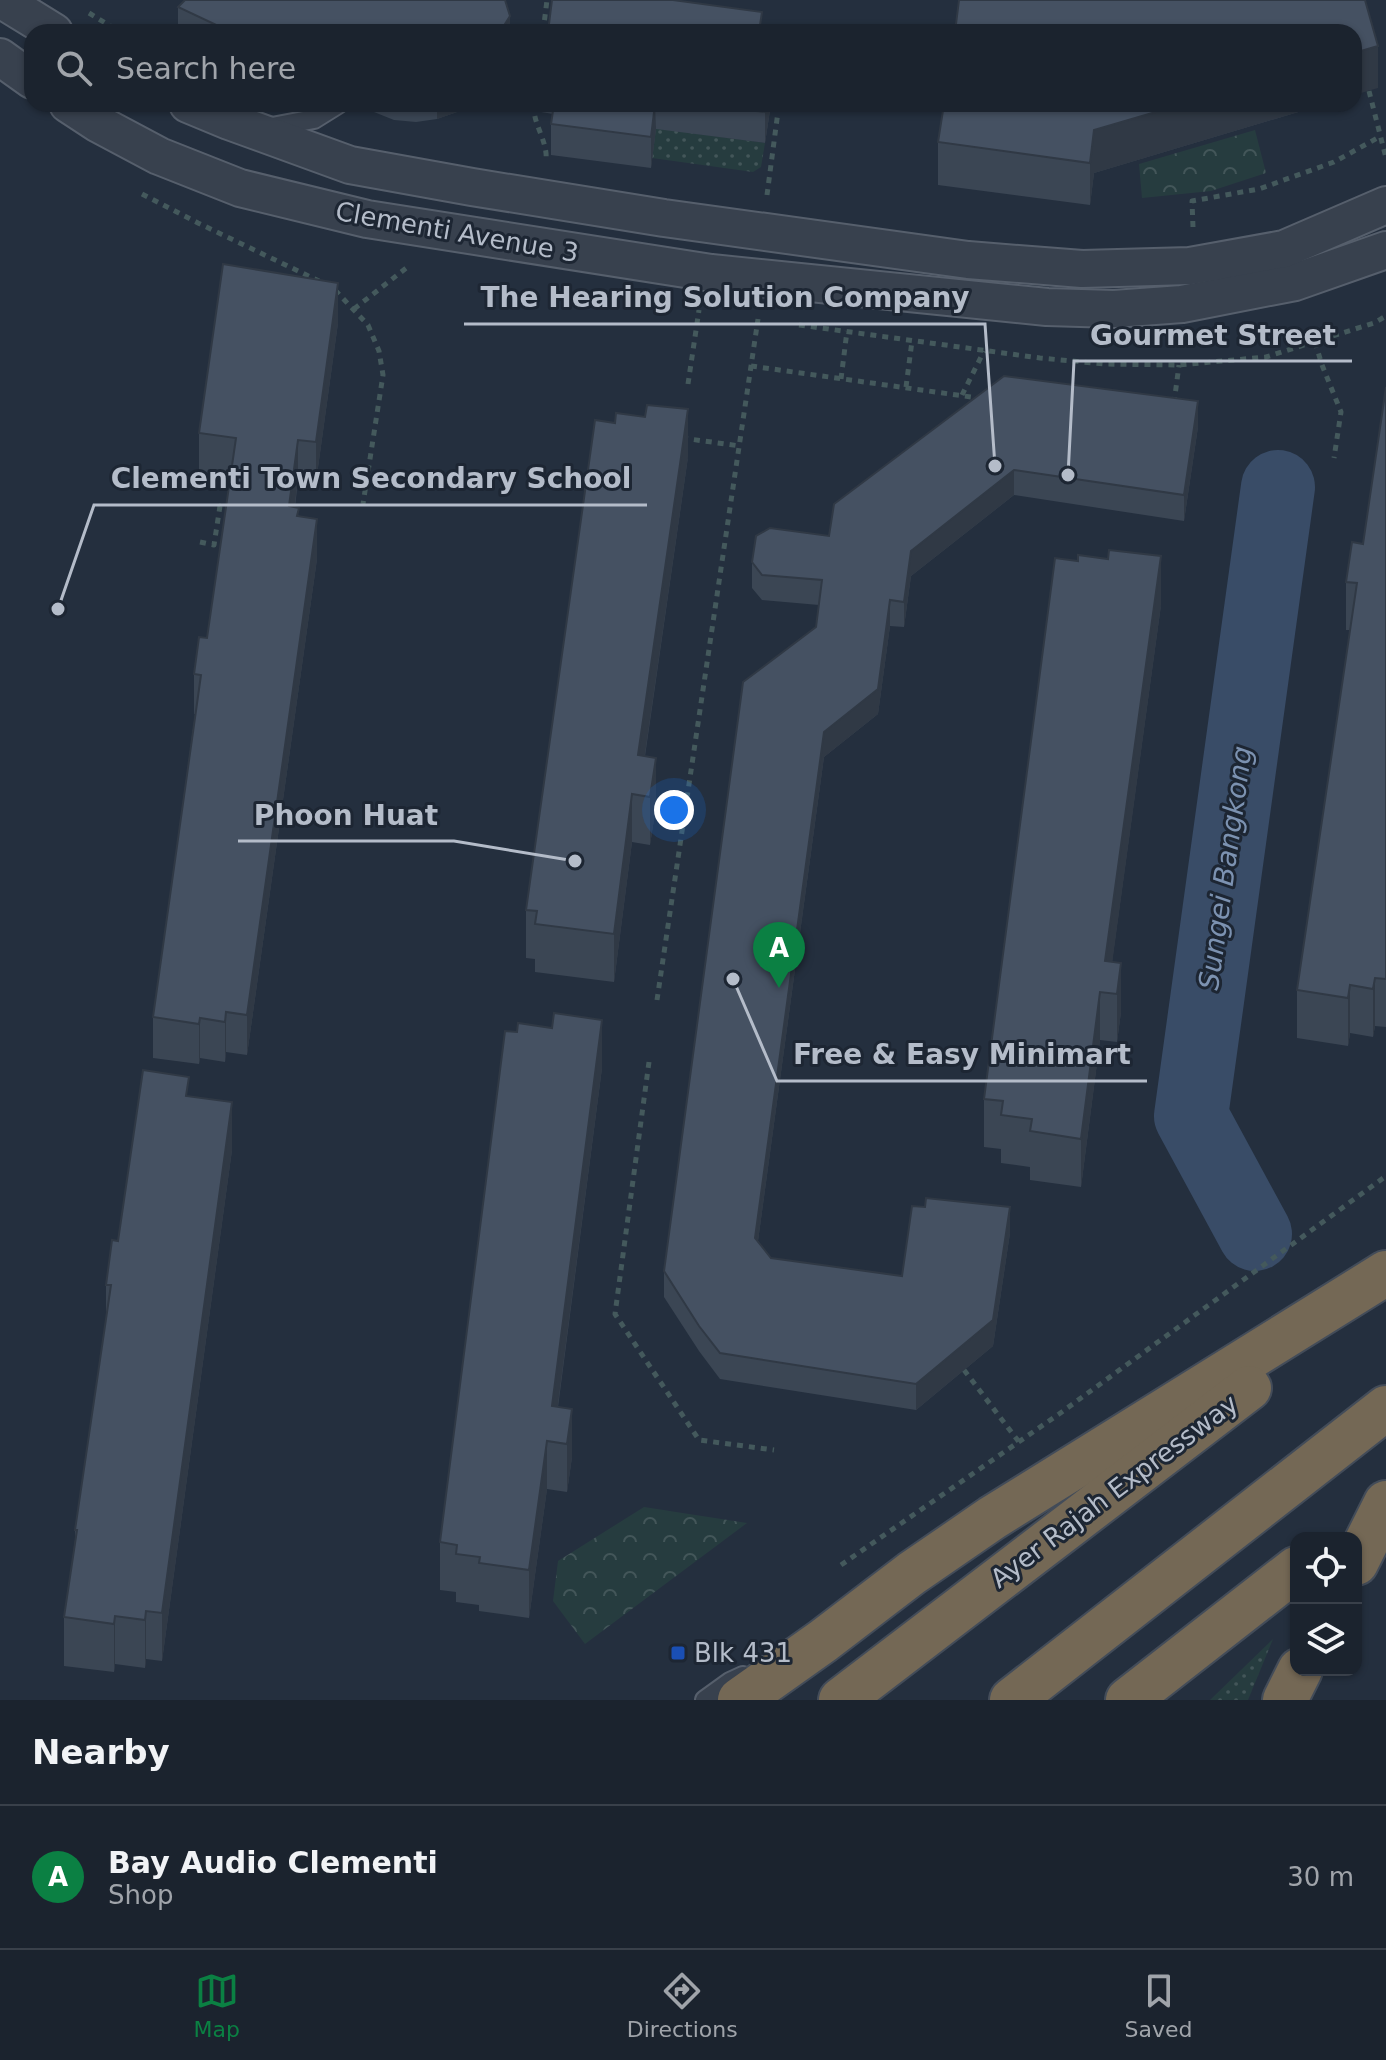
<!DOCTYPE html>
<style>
body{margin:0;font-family:"DejaVu Sans",sans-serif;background:#282f3a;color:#f1f3f6}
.controls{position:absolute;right:24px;bottom:24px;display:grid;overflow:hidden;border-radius:16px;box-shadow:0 2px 6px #0004}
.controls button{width:72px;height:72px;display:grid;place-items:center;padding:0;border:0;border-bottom:2px solid #39404a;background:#1b232e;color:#f1f3f6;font:40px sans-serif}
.you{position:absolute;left:674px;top:810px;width:28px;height:28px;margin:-20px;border:6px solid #fff;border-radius:50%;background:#1a73e8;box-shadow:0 0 0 12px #1a73e833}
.badge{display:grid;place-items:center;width:52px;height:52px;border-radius:50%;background:#0b8043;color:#fff;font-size:26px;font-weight:700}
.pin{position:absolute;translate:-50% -66px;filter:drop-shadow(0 2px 4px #0008)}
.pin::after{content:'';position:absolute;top:42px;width:28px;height:24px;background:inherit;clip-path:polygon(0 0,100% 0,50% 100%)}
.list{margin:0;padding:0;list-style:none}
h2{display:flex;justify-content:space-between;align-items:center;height:104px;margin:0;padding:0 32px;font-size:34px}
h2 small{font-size:26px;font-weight:400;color:#a0a4aa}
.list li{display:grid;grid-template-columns:52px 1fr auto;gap:24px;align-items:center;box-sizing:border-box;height:144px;padding:0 32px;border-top:2px solid #39404a}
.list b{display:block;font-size:30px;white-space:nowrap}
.list p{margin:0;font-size:26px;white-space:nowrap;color:#a0a4aa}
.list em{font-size:26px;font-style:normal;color:#a0a4aa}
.icon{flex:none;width:44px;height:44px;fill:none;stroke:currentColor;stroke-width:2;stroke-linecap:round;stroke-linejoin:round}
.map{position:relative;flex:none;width:1386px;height:1700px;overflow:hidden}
.search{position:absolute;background:#1b232e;box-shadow:0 2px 6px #0004;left:24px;right:24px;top:24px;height:88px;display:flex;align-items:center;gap:20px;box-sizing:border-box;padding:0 28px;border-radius:24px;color:#a0a4aa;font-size:30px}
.sheet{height:248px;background:#1b232e}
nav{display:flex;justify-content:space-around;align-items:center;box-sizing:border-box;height:112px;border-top:2px solid #39404a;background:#1b232e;font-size:22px;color:#a0a4aa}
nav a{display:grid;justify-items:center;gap:4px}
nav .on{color:#0b8043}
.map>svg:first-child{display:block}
</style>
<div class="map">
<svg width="1386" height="1700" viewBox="0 0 1386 1700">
<defs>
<pattern id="grass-dots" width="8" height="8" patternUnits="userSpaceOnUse" patternTransform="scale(2)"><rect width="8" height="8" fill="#263c3f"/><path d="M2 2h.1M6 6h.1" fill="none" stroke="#435659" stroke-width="1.8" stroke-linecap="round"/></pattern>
<pattern id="forest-crowns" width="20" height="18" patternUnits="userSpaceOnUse" patternTransform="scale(2)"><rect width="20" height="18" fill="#263c3f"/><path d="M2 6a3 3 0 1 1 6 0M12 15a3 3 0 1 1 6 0" fill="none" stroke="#435659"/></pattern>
</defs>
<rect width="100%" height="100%" fill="#242f3e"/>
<g fill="url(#grass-dots)">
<path d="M 655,128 L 765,143 L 761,167 L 753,172 L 652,158 Z"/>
<path d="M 1273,1639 L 1248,1700 L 1210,1700 Z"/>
</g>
<g fill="url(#forest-crowns)">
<path d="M 1255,130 L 1266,173 L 1211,191 L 1142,198 L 1139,164 Z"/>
<path d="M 644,1507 L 747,1523 L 585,1644 L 553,1601 L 558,1561 Z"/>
</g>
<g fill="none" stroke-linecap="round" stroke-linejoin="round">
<path stroke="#394c67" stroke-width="74" d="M 1255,1234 L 1191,1116 L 1278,487"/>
<defs>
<g id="service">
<path d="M 268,127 L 272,127 L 314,119 L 338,104"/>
<path d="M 705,1700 L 730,1682 L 743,1676"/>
</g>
<g id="minor">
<path d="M 2,0 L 54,32"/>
<path d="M 0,57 L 32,80"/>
<path d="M 68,104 L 97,123 L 159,156 L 240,188 L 367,219 L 711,273 L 1047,307 L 1114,309 L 1182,304 L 1295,282 L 1386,250"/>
<path d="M 188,104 L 229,121 L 350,165 L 472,187 L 664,218 L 968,260 L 1082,269 L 1190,266 L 1284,249 L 1386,205"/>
</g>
<g id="motorway">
<path d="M 1356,1563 L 1386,1503"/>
<path d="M 740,1700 L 823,1641 L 912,1573 L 992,1518 L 1386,1273"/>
<path d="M 841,1700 L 1249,1388"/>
<path d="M 1012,1700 L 1386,1408"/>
<path d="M 1128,1700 L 1296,1569"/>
<path d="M 1285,1700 L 1300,1670"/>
</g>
</defs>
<use href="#service" stroke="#565f6c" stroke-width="22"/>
<use href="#minor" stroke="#565f6c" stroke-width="40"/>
<use href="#motorway" stroke="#434c59" stroke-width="48"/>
<g stroke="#44595c" stroke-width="5" stroke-dasharray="6 6" stroke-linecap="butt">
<path d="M 89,13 L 120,32"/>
<path d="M 543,32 L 547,0"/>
<path d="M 1369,91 L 1386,158"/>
<path d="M 534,104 C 532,123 548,141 546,160"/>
<path d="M 142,194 L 198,223 L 319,281"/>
<path d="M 767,195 L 779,104"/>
<path d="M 1193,227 L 1192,201 L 1259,189 L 1334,162 L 1381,136"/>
<path d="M 335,290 L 368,325 L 379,351 L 383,375 L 363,504"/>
<path d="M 354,309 L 410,265"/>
<path d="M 799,325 L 1040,358 L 1104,364 L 1179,365 L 1266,357 L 1374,323 L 1386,316"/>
<path d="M 1315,342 L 1322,365 L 1341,412 L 1334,458"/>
<path d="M 751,366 L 971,397 L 977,402"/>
<path d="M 841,379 L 847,331"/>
<path d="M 688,384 L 699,310"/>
<path d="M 906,387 L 912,341"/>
<path d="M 962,395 L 984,351"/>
<path d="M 1174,403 L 1179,365"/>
<path d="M 682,438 L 740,446"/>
<path d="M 200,542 L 214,545 L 220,506 L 229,508"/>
<path d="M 657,1000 L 758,319"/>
<path d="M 649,1062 L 615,1314 L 699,1440 L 774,1450"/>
<path d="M 964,1370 L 1019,1442"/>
<path d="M 841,1565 L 1059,1414 L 1386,1176"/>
</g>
<use href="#service" stroke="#38414e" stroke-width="18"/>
<use href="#minor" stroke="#38414e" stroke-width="36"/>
<use href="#motorway" stroke="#746855" stroke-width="44"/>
</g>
<g fill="#3b4654">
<path d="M 178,7 L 510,32 L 178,32 Z"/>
<path d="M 359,104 L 468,104 L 457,112 L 437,119 L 416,122 L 394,120 L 364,108 Z"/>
<path d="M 541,104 L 771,104 L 765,143 L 656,129 L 651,168 L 551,155 L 551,124 L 553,114 L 541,112 Z"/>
<path d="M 1325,104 L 1094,173 L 1090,205 L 938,185 L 938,142 Z"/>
<path d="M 338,323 L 316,482 L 298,480 L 295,507 L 317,559 L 247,1055 L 226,1052 L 225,1062 L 200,1058 L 199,1064 L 153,1058 L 153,1017 L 195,714 L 194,714 L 194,674 L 207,638 L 230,478 L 199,473 L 199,433 Z"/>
<path d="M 1386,387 L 1386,1027 L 1375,1026 L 1373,1037 L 1350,1033 L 1348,1046 L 1297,1038 L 1297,990 L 1350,630 L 1346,630 L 1346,582 L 1363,544 Z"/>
<path d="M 1198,427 L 1184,521 L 1014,495 L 911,576 L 904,627 L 890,626 L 878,714 L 824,757 L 758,1241 L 771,1258 L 902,1276 L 1010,1233 L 993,1346 L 916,1410 L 720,1379 L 699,1351 L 664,1297 L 664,1271 L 816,627 L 819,605 L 762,600 L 752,588 L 752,562 L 829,536 L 834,504 Z"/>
<path d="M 688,457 L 645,756 L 656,806 L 650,845 L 632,842 L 614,982 L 535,972 L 535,959 L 526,958 L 526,910 Z"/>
<path d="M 1161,605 L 1112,962 L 1121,1012 L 1117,1042 L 1100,1040 L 1081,1187 L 1030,1180 L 1030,1167 L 1001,1163 L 1001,1149 L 984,1147 L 984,1099 Z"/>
<path d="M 517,1032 L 602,1068 L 558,1407 L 572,1457 L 567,1492 L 547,1489 L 529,1618 L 479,1611 L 479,1605 L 456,1602 L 456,1592 L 440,1590 L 440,1542 Z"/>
<path d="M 189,1096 L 232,1150 L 162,1661 L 146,1659 L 145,1668 L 115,1664 L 114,1672 L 64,1666 L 64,1617 L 75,1540 L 75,1530 L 106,1322 L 106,1285 L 118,1241 Z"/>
</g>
<g fill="#303945">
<path d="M 510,16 L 510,32 L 500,32 Z"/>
<path d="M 1378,46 L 1378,88 L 1354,95 L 1354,53 Z"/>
<path d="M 437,104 L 468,104 L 457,112 L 437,119 Z"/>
<path d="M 655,104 L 656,129 L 651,168 L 651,137 Z"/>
<path d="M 766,104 L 771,104 L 765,143 L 765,112 Z"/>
<path d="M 1183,104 L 1325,104 L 1094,173 L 1090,205 L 1090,163 L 1094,130 Z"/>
<path d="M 338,283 L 338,323 L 316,482 L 316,442 Z"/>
<path d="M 1198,401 L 1198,427 L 1184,521 L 1184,495 Z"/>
<path d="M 688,409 L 688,457 L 639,795 L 638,755 Z"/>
<path d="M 298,440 L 298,480 L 289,546 L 289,506 Z"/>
<path d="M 1014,470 L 1014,495 L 911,576 L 904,627 L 904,602 L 911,551 Z"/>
<path d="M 317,519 L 317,559 L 247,1055 L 247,1015 Z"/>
<path d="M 1161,556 L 1161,605 L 1108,993 L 1105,961 Z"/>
<path d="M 890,600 L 890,626 L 878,714 L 824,757 L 755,1263 L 755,1238 L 824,732 Z"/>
<path d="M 656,758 L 656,806 L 650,845 L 650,797 Z"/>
<path d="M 632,794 L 632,842 L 614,982 L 614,934 Z"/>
<path d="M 1121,963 L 1121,1012 L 1117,1042 L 1117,994 Z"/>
<path d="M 1375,978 L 1375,1026 L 1373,1037 L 1373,989 Z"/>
<path d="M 1350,985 L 1350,1033 L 1348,1046 L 1348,998 Z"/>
<path d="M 1100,992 L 1100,1040 L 1081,1187 L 1081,1139 Z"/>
<path d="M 226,1012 L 226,1052 L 225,1062 L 225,1022 Z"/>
<path d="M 200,1018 L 200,1058 L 199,1064 L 199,1024 Z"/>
<path d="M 602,1020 L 602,1068 L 553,1442 L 552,1406 Z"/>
<path d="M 232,1102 L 232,1150 L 162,1661 L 162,1613 Z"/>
<path d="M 1010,1207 L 1010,1233 L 993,1346 L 916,1410 L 916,1384 Z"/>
<path d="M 572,1409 L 572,1457 L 567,1492 L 567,1444 Z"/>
<path d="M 547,1441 L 547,1489 L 529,1618 L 529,1570 Z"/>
<path d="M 146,1611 L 146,1659 L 145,1668 L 145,1620 Z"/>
<path d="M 115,1616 L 115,1664 L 114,1672 L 114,1624 Z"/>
</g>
<g fill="#455162" stroke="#303945" stroke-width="2">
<path d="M 185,0 L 505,0 L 510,16 L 500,32 L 328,32 L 326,30 L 324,32 L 231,32 L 178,7 Z"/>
<path d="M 552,0 L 673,0 L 762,12 L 759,32 L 548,32 Z"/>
<path d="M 959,0 L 1365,0 L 1378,46 L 1354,53 L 1354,32 L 955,32 Z"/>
<path d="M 554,104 L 655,104 L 651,137 L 551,124 Z"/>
<path d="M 705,104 L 766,104 L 765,112 Z"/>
<path d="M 944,104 L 1183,104 L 1094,130 L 1090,163 L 938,142 Z"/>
<path d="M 223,264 L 338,283 L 316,442 L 298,440 L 289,506 L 299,508 L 297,516 L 317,519 L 247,1015 L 226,1012 L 225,1022 L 200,1018 L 199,1024 L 153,1017 L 201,675 L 194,674 L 199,637 L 207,638 L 236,438 L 199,433 Z"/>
<path d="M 1004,376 L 1198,401 L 1184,495 L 1014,470 L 911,551 L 904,602 L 890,600 L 878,689 L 824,732 L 755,1238 L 771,1258 L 902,1276 L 912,1206 L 925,1207 L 926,1198 L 1010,1207 L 993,1320 L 916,1384 L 720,1353 L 699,1326 L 664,1271 L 743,682 L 816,627 L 822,580 L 762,575 L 752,562 L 756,536 L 770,528 L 829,536 L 834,504 Z"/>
<path d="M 1386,387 L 1386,979 L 1375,978 L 1373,989 L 1350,985 L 1348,998 L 1297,990 L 1357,583 L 1346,582 L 1352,542 L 1363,544 Z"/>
<path d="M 647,405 L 688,409 L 638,755 L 656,758 L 650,797 L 632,794 L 614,934 L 535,924 L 537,911 L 526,910 L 595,420 L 615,423 L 616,413 L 645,417 Z"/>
<path d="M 1109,550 L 1161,556 L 1105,961 L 1121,963 L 1117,994 L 1100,992 L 1081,1139 L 1030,1131 L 1032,1119 L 1001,1115 L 1003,1101 L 984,1099 L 1055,558 L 1078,561 L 1078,555 L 1108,559 Z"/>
<path d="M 554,1013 L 602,1020 L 552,1406 L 572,1409 L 567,1444 L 547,1441 L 529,1570 L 479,1563 L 480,1557 L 456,1554 L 457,1545 L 440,1542 L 505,1031 L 517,1032 L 518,1023 L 552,1028 Z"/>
<path d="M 143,1070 L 189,1077 L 186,1096 L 232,1102 L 162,1613 L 146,1611 L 145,1620 L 115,1616 L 114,1624 L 64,1617 L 77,1530 L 75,1530 L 111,1285 L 106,1285 L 112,1240 L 118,1241 Z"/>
</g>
<rect fill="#1a4fb4" stroke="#1d2633" stroke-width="3" x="670" y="1645" width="16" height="16" rx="4"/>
<g text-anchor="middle" stroke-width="6" stroke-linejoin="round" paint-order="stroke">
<g font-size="26" fill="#b4bcc9" stroke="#1d2633">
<text transform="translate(457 232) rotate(10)" y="9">Clementi Avenue 3</text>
<text transform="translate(1114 1491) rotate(-37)" y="9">Ayer Rajah Expressway</text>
</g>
<g font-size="26" fill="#b4bcc9" stroke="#1d2633" text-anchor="start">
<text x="694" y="1662">Blk 431</text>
</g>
<g font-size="28" font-style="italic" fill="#7c92b1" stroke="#1d2633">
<text transform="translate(1225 868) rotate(-82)" y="10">Sungei Bangkong</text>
</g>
</g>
<path fill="none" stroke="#b4bcc9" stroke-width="3" d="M995 466L985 324H464M1068 475L1074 361H1352M58 609L94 505H647M575 861L454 841H238M733 979L777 1081H1147"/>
<g fill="#b4bcc9" stroke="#1d2633" stroke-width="3">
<circle cx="995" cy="466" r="8"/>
<circle cx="1068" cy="475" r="8"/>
<circle cx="58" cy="609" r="8"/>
<circle cx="575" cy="861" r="8"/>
<circle cx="733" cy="979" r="8"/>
</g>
<g font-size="28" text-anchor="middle" font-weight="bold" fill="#b4bcc9" stroke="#1d2633" stroke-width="6" stroke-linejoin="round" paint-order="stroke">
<text x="725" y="307">The Hearing Solution Company</text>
<text x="1213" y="345">Gourmet Street</text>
<text x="371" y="488">Clementi Town Secondary School</text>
<text x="346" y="825">Phoon Huat</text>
<text x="962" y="1064">Free &amp; Easy Minimart</text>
</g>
</svg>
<div class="controls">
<button><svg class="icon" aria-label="locate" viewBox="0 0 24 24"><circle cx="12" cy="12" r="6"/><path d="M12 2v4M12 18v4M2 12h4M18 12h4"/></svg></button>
<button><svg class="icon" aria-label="layers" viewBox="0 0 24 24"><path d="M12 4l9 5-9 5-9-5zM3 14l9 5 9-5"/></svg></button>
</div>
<div class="you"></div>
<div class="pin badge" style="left:779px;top:988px">A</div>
<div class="search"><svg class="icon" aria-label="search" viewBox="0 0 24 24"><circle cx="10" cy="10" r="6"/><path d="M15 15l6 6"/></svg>Search here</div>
</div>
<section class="sheet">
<h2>Nearby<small></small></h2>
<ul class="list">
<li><span class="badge">A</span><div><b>Bay Audio Clementi</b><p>Shop</p></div><em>30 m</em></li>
</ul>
</section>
<nav>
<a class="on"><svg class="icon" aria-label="map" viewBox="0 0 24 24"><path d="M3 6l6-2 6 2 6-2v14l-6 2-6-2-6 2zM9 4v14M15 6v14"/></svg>Map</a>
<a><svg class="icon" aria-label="directions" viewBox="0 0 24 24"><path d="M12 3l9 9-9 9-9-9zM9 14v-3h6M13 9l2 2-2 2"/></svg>Directions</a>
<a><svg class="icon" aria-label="saved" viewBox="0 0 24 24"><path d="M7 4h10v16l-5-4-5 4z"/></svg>Saved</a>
</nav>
